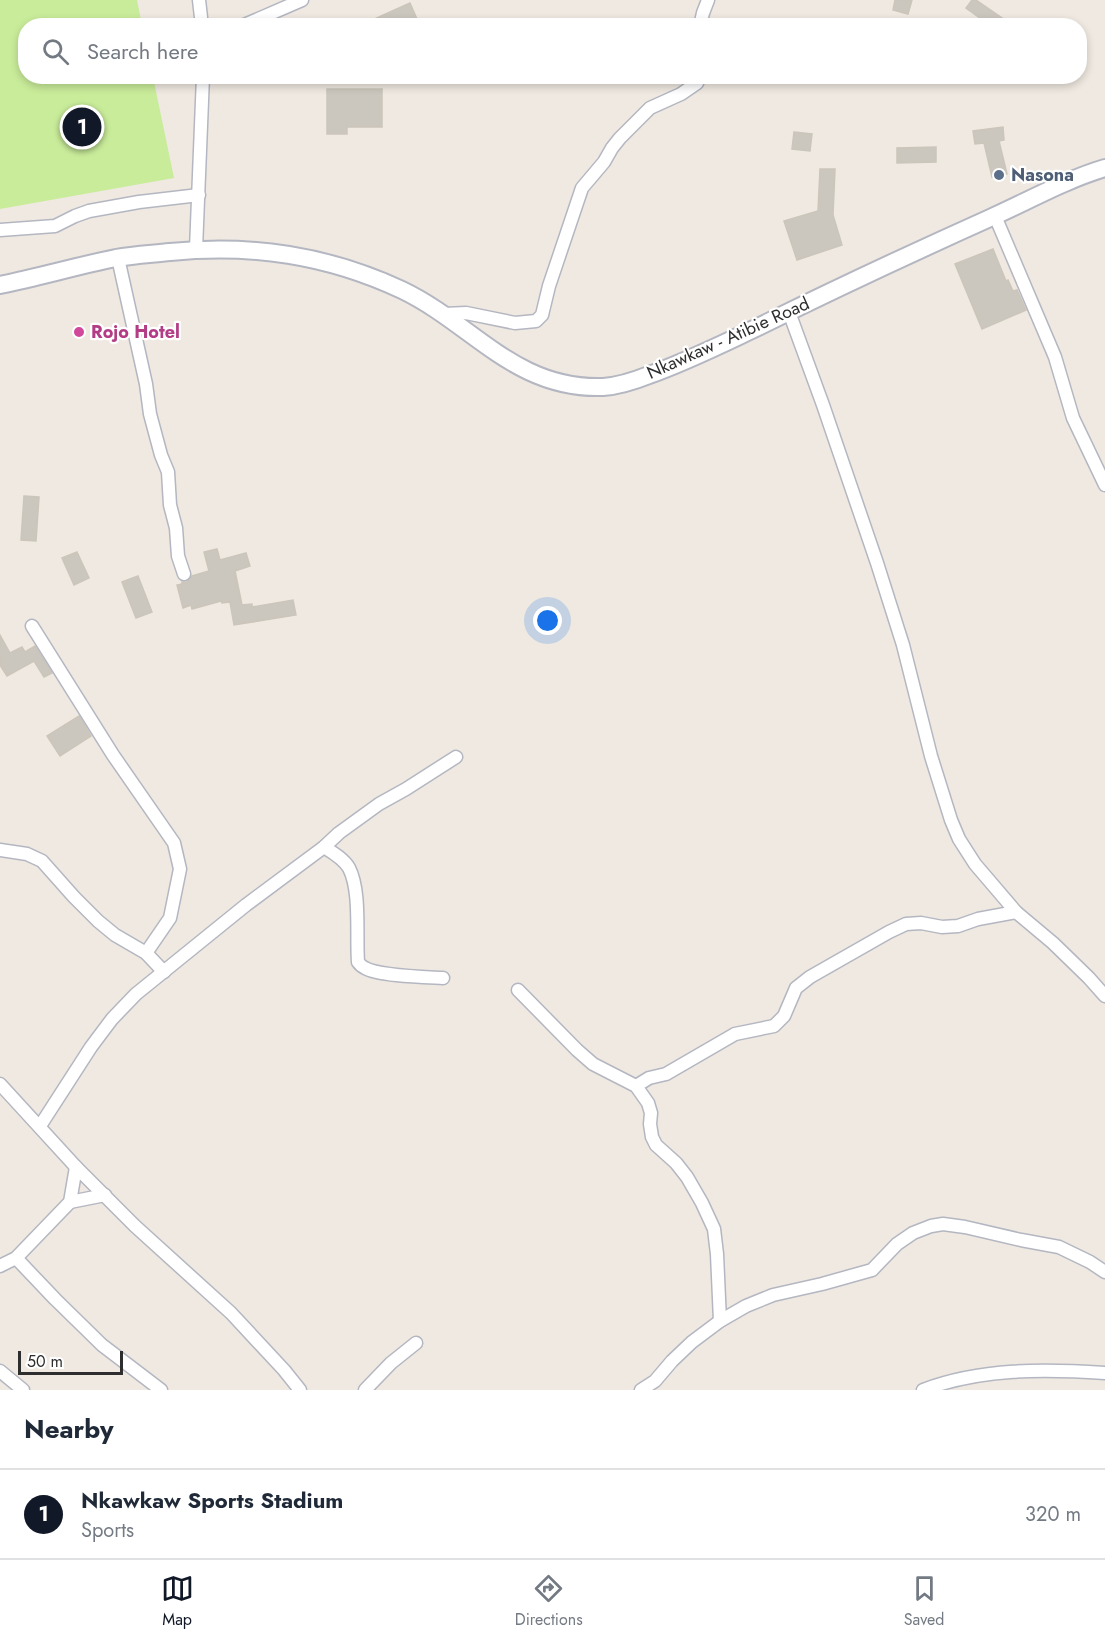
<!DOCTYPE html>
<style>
body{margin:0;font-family:Jost,sans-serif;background:#f2f2f3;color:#1f2937}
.scale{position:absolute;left:18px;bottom:15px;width:105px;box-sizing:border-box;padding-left:6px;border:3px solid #2e2e2e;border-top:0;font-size:16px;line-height:21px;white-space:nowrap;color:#2e2e2e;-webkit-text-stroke:4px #fff;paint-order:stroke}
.you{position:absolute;left:548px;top:621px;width:21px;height:21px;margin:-15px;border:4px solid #fff;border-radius:50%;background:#1a73e8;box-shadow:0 0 0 9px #1a73e833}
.badge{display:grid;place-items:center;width:39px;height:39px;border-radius:50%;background:#111827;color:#fff;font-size:20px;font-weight:700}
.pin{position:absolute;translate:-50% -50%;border:3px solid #fff;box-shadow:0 2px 6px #0006}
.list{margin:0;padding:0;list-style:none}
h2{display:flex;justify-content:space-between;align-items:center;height:78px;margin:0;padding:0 24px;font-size:26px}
h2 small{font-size:20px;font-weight:400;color:#747a83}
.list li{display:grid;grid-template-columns:39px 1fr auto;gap:18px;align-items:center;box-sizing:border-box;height:90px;padding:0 24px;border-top:2px solid #e0e1e3}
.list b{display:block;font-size:22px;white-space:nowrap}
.list p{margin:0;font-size:20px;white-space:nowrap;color:#747a83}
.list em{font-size:20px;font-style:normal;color:#747a83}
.icon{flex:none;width:33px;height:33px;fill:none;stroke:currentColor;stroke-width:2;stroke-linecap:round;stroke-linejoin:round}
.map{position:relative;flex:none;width:1105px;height:1390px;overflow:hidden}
.search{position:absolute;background:#fff;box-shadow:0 3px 9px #0003;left:18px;right:18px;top:18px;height:66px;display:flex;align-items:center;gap:15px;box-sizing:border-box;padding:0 21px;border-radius:24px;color:#747a83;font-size:22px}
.sheet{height:168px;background:#fff}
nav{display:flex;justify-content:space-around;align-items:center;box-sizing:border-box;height:84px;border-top:2px solid #e0e1e3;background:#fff;font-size:16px;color:#747a83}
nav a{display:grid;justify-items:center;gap:3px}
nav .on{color:#111827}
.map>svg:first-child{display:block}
</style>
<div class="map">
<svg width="1105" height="1390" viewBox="0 0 1105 1390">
<rect width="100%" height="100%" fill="#efe9e1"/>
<path fill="#c9ec9a" d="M 0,0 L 137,0 L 142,25 L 26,26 L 26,76 L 153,77 L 174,178 L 0,209 Z"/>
<g fill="#cbc7bf" stroke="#cbc5ba" stroke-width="1.5">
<path d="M 895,0 L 912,0 L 908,14 L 893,10 Z"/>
<path d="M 972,0 L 976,0 L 1002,18 L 997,26 L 991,26 L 966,8 Z"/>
<path d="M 410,3 L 420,26 L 359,26 Z"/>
<path d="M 327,89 L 382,89 L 382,127 L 347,127 L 347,134 L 327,134 Z"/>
<path d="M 1003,127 L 1004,140 L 999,141 L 1007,174 L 992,177 L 984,143 L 975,144 L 973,131 Z"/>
<path d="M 794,132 L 812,134 L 810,151 L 792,149 Z"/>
<path d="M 936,147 L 936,162 L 897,163 L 897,148 Z"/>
<path d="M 820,169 L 835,169 L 833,215 L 842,245 L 797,260 L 784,221 L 818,211 Z"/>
<path d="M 993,249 L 1006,281 L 1008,280 L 1013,291 L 1017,290 L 1026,310 L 982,329 L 955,264 Z"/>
<path d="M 24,496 L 39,497 L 36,541 L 21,540 Z"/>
<path d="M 217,549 L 220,560 L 246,553 L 250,566 L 235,571 L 242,605 L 252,604 L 252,607 L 293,600 L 296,615 L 234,625 L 230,602 L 222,603 L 221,601 L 192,609 L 191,605 L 183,608 L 177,585 L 182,584 L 182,582 L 187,582 L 192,576 L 209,571 L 204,552 Z"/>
<path d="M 77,552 L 89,578 L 74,585 L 62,558 Z"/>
<path d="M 138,576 L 152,612 L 136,618 L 122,582 Z"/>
<path d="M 0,635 L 10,653 L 22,647 L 25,652 L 35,646 L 52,673 L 44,677 L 34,661 L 7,676 L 0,665 Z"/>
<path d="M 79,716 L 91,736 L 60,756 L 47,736 Z"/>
</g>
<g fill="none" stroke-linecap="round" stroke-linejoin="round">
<defs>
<g id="street">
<path d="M 199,0 L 202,26"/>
<path d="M 242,26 L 302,0"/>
<path d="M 700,26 L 703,13 L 708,0"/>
<path d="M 995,216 L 1055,357 L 1073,418 L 1105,485"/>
<path d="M 0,230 L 55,226 L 75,216 L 89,211 L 139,202 L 199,195"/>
<path d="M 196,249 L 203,76"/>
<path d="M 118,258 L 146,384 L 150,414 L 161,455 L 168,472 L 170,505 L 176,528 L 178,556 L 184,574"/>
<path d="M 789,312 L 823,405 L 877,563 L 903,645 L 931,756 L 951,820 L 959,839 L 975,864 L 1016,912 L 1053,943 L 1089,978 L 1105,996"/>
<path d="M 444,314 L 466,313 L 515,323 L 536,321 L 542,315 L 549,286 L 582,188 L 604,162 L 612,148 L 620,138 L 650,108 L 681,94 L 697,83 L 700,76"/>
<path d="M 32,626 L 113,755 L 174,843 L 180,869 L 170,918 L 146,953"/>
<path d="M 324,847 C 332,852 344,859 349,868 C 361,891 356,935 358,962 C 360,965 361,966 365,968 C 379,976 424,977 443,978"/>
<path d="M 0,850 L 27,854 L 42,861 L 74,897 L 98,921 L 115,935 L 146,953 L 164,972"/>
<path d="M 518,990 L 577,1050 L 593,1064 L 636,1086 L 648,1103 L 651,1113 L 650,1124 L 652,1137 L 656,1145 L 676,1163 L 687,1177 L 702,1203 L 714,1229 L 717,1254 L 720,1321"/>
<path d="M 0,1084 L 76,1167 L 135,1226 L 231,1313 L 284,1370 L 300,1390"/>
<path d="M 636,1086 L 649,1078 L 666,1074 L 735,1034 L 774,1026 L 784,1016 L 796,988 L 810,977 L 889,932 L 906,924 L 921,923 L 942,927 L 958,926 L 978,919 L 1016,912"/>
<path d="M 40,1126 L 91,1047 L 112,1019 L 136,994 L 246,905 L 324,847 L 339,833 L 379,804 L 406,789 L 456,757"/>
<path d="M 70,1202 L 105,1195"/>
<path d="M 16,1258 L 55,1299 L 102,1345 L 161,1390"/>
<path d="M 0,1266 L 16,1258 L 70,1202 L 76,1167"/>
<path d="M 0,1371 L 23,1390"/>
<path d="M 365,1390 L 391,1363 L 416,1343"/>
<path d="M 641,1390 L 655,1381 L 672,1361 L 692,1342 L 720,1321 L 746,1306 L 773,1295 L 822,1284 L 872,1270 L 897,1244 L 913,1233 L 931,1226 L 943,1224 L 965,1227 L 1021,1240 L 1059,1247 L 1090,1262 L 1105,1272"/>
<path d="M 923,1390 C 981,1368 1044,1369 1105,1373"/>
</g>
<path id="secondary" d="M 0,285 C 39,277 77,266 116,258 C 134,255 152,254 170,252 C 252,244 327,255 402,290 C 473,324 515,390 603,387 C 618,386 634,381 649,375 C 686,362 722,344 758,327 C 835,289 912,253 990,218 C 1028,201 1065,180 1105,168"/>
</defs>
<use href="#street" stroke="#b4b7c1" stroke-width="15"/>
<use href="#secondary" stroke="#b4b7c1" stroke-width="20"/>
<use href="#street" stroke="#fff" stroke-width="12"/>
<use href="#secondary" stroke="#fff" stroke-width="16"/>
</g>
<circle fill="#5c6f8a" stroke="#fff" stroke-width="2" cx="999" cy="175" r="6"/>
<circle fill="#d1479c" stroke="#fff" stroke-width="2" cx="79" cy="332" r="6"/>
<g text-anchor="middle" stroke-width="4.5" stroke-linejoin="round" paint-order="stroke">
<g font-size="18" font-weight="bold" fill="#4e5e75" stroke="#fff" text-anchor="start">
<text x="1011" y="181">Nasona</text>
</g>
<g font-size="18" font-weight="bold" fill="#b23c85" stroke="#fff" text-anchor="start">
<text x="91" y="338">Rojo Hotel</text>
</g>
<g font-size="18" fill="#2e2e2e" stroke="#fff">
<text transform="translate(728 338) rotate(-24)" y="6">Nkawkaw - Atibie Road</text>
</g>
</g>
</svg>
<div class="scale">50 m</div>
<div class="you"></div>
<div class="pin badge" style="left:82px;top:127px">1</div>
<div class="search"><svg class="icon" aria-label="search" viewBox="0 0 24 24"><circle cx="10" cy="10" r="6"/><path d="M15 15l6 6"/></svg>Search here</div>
</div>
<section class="sheet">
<h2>Nearby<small></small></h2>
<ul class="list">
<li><span class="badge">1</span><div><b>Nkawkaw Sports Stadium</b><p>Sports</p></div><em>320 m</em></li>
</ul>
</section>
<nav>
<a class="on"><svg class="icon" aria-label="map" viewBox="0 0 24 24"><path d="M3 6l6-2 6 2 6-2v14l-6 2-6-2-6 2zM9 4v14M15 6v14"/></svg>Map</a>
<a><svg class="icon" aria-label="directions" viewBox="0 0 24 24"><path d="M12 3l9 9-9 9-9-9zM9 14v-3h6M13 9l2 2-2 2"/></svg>Directions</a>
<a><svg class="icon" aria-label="saved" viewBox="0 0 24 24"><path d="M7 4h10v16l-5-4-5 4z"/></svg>Saved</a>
</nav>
